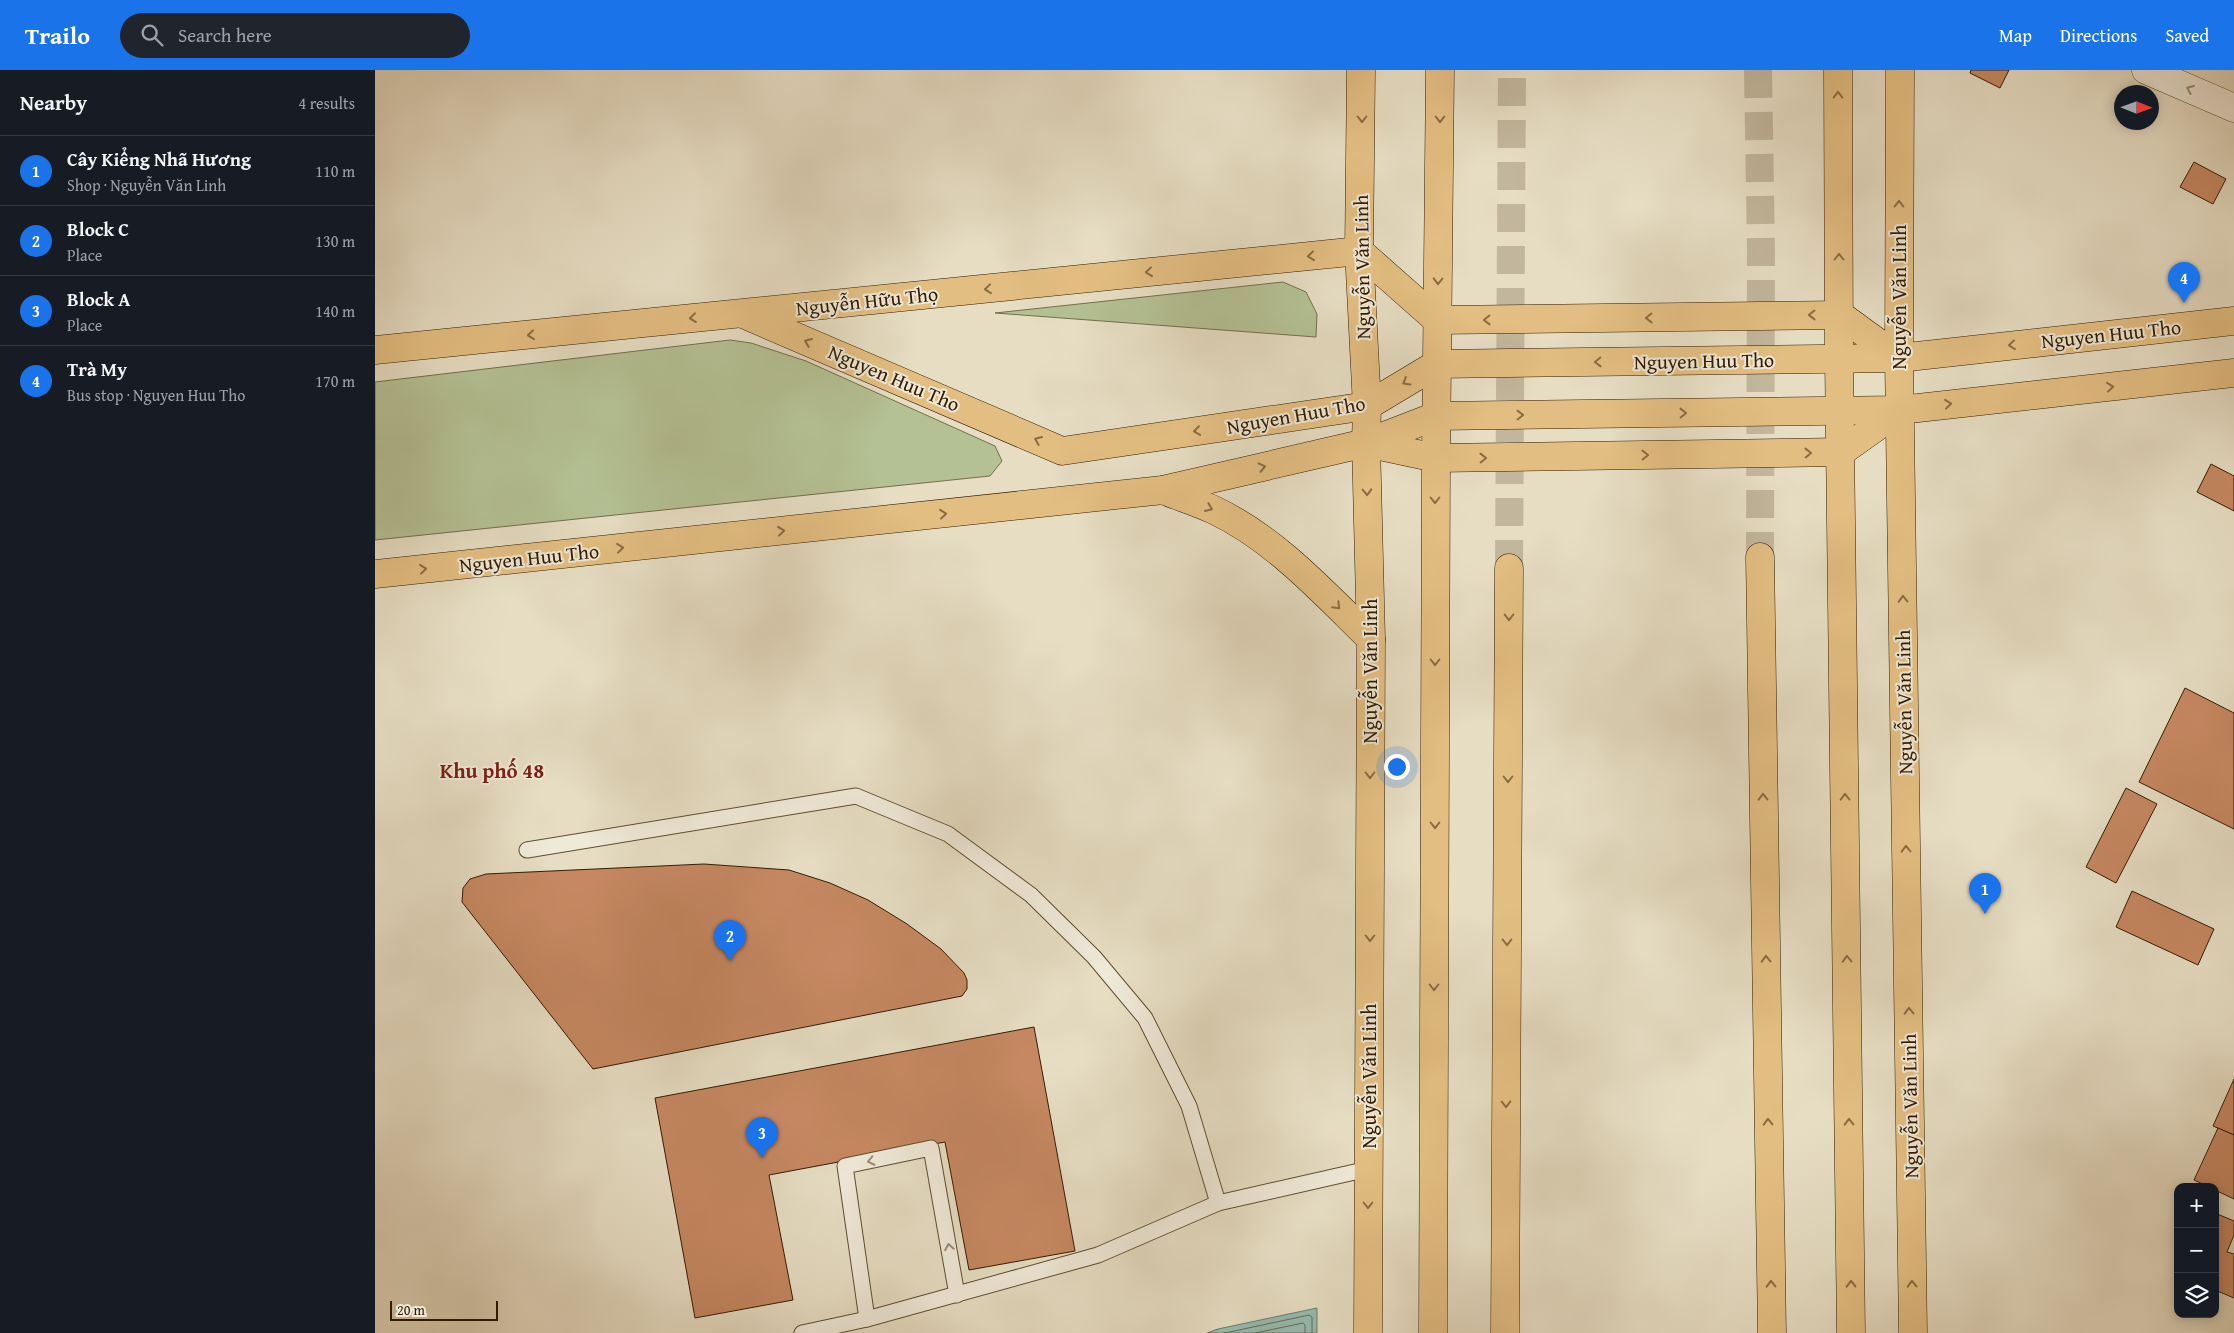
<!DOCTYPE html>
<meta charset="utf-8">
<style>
body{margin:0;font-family:"Gentium Book Plus",serif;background:#20242c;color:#f1f3f6}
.controls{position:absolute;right:15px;bottom:15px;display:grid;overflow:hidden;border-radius:10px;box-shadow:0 2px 12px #0003}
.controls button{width:45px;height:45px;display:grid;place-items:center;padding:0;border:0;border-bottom:1px solid #363941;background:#171b24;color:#f1f3f6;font:25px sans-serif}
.compass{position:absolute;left:1739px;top:15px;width:45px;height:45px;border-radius:50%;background:#171b24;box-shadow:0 2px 12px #0003;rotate:91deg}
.scale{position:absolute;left:15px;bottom:12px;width:108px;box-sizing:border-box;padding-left:5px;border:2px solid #331b00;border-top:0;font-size:14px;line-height:18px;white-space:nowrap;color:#331b00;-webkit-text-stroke:4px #efe9d8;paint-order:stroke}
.you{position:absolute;left:1021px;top:696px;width:18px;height:18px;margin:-12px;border:4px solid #fff;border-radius:50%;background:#1a73e8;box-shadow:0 0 0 8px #1a73e833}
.badge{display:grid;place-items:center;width:32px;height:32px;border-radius:50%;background:#1a73e8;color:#fff;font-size:16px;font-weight:700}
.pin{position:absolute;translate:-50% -41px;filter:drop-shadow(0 1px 2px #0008)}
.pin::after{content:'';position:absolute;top:26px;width:18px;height:15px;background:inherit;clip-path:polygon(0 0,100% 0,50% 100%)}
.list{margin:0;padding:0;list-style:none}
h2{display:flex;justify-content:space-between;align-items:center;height:65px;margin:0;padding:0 20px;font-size:21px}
h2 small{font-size:16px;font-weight:400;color:#9ea1a6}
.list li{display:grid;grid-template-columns:32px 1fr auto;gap:15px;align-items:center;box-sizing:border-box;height:70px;padding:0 20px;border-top:1px solid #363941}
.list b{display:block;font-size:19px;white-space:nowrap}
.list p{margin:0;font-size:16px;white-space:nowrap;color:#9ea1a6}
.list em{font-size:16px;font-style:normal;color:#9ea1a6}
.icon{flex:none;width:28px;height:28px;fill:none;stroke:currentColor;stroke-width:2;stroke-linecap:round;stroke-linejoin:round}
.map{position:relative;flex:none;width:1859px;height:1263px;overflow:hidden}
header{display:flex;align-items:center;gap:30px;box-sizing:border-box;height:70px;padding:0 25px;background:#1a73e8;color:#fff}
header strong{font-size:24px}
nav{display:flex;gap:28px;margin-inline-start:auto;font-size:18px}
.search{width:350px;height:45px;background:#20242c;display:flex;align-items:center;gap:12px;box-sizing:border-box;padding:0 18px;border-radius:28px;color:#9ea1a6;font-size:19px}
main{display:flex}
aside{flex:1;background:#171b24}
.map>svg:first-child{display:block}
</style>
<header>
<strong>Trailo</strong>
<div class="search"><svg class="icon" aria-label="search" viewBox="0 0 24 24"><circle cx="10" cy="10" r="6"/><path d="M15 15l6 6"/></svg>Search here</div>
<nav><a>Map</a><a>Directions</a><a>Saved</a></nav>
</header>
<main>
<aside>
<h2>Nearby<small>4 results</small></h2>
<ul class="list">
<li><span class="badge">1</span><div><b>Cây Kiểng Nhã Hương</b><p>Shop · Nguyễn Văn Linh</p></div><em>110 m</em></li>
<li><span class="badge">2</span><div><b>Block C</b><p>Place</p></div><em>130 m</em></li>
<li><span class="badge">3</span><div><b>Block A</b><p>Place</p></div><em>140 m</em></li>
<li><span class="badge">4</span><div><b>Trà My</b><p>Bus stop · Nguyen Huu Tho</p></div><em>170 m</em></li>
</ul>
</aside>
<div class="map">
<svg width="1859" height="1263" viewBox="0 0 1859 1263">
<rect width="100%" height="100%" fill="#e6ddc3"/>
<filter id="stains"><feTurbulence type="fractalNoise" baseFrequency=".004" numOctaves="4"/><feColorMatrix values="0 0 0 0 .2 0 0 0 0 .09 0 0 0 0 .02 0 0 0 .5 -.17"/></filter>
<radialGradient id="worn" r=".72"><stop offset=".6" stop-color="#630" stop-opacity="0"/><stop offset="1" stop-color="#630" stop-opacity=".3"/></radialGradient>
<g fill="#b4c194" stroke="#746e4a">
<path d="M 908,212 L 931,222 L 942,244 L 941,267 L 620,243 Z"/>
<path d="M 355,270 L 376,273 L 431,291 L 620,376 L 627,391 L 615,406 L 0,470 L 0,312 Z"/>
</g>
<path fill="#97bcb0" stroke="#6f7c6a" d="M 942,1238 L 942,1263 L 832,1263 L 843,1259 Z"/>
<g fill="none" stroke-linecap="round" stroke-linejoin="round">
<g stroke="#656c58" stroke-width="1">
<path d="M 850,1263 L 934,1245 L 937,1247 L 937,1263"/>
<path d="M 880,1263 L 928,1253 L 930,1255 L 930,1263"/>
</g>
</g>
<g fill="#c68862" stroke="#331b00">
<path d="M 1596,0 L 1634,0 L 1625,18 L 1595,3 Z"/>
<path d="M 1819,92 L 1851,109 L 1838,134 L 1805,117 Z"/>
<path d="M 1836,394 L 1859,406 L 1859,441 L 1822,422 Z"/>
<path d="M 1810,618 L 1859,643 L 1859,759 L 1764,712 Z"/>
<path d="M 1751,718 L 1782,734 L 1741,813 L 1711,797 Z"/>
<path d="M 329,794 L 414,800 L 455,813 L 493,830 L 532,854 L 566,879 L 589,903 L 592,910 L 592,919 L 587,926 L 218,999 L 87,832 L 88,818 L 95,809 L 111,804 Z"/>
<path d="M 1757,821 L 1839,859 L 1823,895 L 1741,857 Z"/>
<path d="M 659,957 L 700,1181 L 594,1200 L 570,1072 L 394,1105 L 418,1230 L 320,1248 L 280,1028 Z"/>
<path d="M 1859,1009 L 1859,1065 L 1838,1056 Z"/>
<path d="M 1843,1058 L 1859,1065 L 1859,1129 L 1840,1120 L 1840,1117 L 1834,1117 L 1819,1110 Z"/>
<path d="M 1840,1143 L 1859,1151 L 1859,1165 L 1852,1182 L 1859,1184 L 1859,1228 L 1840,1220 Z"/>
</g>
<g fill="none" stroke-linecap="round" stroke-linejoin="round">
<g stroke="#c2b69c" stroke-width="28" stroke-dasharray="28 14" stroke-linecap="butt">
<path d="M 1383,0 L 1386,182 L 1385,487"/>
<path d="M 1134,498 L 1137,0"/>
</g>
<defs>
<g id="service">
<path d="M 152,780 L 481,726 L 573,764 L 656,825 L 719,887 L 770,948 L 814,1036 L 843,1133"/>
<path d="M 492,1249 L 470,1096 L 556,1078 L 582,1225"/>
<path d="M 427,1263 L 492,1249 L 723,1185 L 843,1133 L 993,1099"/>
</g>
<path id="tertiary" d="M 1771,0 L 1859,38"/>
<g id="primary">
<path d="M 986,0 L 984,181 L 992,336 L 991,373 L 996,569 L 993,1263"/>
<path d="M 1525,0 L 1524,288 L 1538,1263"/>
<path d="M 368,244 L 687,381 L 992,336 L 1062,294 L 1524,288 L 1859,251"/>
<path d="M 0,280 L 984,181 L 1062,250 L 1465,245 L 1524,288"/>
<path d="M 991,373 L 1061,388 L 1466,382 L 1525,340"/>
<path d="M 788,420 C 805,427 822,432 839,440 C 900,469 948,522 996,569"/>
<path d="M 0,504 L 788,420 L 991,373 L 1061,346 L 1525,340 L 1859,303"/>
</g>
<g id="trunk">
<path d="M 1463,0 L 1464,289 L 1476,1263"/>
<path d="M 1385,487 L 1397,1263"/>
<path d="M 1058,1263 L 1061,388 L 1065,0"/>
<path d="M 1130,1263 L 1134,498"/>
</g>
</defs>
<use href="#service" stroke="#604c31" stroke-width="17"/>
<use href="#tertiary" stroke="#604c31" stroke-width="29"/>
<use href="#primary" stroke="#331b00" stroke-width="29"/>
<use href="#trunk" stroke="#331b00" stroke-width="29"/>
<use href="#service" stroke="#efe9d8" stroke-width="15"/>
<use href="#tertiary" stroke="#efe9d8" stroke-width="28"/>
<use href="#primary" stroke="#e3be82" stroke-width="28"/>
<use href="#trunk" stroke="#e3be82" stroke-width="28"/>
</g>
<defs><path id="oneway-chevron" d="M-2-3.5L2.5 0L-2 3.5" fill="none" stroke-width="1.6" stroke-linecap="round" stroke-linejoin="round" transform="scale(1.25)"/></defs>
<g stroke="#9a8c77">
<use href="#oneway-chevron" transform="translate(1815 19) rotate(-157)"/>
<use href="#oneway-chevron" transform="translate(496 1091) rotate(168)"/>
<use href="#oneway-chevron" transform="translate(574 1177) rotate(-100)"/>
</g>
<g stroke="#8b6c41">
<use href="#oneway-chevron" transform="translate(1463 25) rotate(-90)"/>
<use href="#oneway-chevron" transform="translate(987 49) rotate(90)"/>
<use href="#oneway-chevron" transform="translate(1065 49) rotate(90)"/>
<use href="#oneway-chevron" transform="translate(1524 134) rotate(-90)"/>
<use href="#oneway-chevron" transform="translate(936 186) rotate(174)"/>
<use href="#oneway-chevron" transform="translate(1464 187) rotate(-90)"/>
<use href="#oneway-chevron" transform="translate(774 202) rotate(174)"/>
<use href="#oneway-chevron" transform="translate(1063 211) rotate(91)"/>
<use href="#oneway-chevron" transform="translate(613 219) rotate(174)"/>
<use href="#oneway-chevron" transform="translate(1437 245) rotate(179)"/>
<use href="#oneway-chevron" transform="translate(318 248) rotate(174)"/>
<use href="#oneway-chevron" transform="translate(1274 248) rotate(179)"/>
<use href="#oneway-chevron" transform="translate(1112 250) rotate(179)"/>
<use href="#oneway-chevron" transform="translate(156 265) rotate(174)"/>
<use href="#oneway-chevron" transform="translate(433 272) rotate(-157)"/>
<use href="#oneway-chevron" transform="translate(1637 275) rotate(174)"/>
<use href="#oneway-chevron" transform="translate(1223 292) rotate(179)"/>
<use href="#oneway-chevron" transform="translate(1031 312) rotate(149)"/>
<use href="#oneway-chevron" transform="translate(1735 317) rotate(-6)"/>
<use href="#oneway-chevron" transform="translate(1573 334) rotate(-6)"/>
<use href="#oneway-chevron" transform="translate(1308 343) rotate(-1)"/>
<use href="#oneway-chevron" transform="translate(1145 345) rotate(-1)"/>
<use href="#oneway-chevron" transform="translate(822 361) rotate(172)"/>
<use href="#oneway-chevron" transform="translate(663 370) rotate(-157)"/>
<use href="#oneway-chevron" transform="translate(1433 383) rotate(-1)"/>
<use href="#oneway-chevron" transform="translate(1270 385) rotate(-1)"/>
<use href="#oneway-chevron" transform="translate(1108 388) rotate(-1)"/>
<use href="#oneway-chevron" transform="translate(887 397) rotate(-13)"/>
<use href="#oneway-chevron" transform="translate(992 422) rotate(88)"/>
<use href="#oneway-chevron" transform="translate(1060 430) rotate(90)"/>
<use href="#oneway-chevron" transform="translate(834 438) rotate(23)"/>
<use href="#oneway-chevron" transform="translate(568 444) rotate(-6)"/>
<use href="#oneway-chevron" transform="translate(406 461) rotate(-6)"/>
<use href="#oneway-chevron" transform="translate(245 478) rotate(-6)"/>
<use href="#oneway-chevron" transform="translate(48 499) rotate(-6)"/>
<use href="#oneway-chevron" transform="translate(1528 529) rotate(-91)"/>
<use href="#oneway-chevron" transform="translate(962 536) rotate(45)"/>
<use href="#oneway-chevron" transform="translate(1134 547) rotate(90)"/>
<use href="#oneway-chevron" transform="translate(1060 592) rotate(90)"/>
<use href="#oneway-chevron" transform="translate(995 705) rotate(90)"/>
<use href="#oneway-chevron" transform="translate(1133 709) rotate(90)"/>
<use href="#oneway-chevron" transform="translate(1388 727) rotate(-91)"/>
<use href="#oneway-chevron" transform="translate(1470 727) rotate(-91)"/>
<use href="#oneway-chevron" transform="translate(1060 755) rotate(90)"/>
<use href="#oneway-chevron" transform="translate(1531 779) rotate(-91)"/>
<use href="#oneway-chevron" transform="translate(995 868) rotate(90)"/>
<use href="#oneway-chevron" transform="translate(1132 872) rotate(90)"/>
<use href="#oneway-chevron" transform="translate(1391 889) rotate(-91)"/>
<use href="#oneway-chevron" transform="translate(1472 889) rotate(-91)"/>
<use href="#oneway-chevron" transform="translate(1059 917) rotate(90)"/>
<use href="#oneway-chevron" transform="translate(1534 941) rotate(-91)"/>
<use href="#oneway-chevron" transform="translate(1131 1034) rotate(90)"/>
<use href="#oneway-chevron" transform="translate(1393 1052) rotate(-91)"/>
<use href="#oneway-chevron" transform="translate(1474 1052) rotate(-91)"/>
<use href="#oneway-chevron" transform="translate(993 1135) rotate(90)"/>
<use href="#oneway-chevron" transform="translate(1396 1214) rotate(-91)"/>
<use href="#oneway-chevron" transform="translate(1476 1214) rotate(-91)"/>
<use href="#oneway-chevron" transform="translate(1537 1214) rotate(-91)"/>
</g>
<g text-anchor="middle" stroke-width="4" stroke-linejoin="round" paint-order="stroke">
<g font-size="20" fill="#331b00" stroke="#efe9d8">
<text transform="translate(987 197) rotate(-91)" y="7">Nguyễn Văn Linh</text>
<text transform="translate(1524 227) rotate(-90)" y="7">Nguyễn Văn Linh</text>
<text transform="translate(492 231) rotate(-6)" y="7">Nguyễn Hữu Thọ</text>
<text transform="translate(1736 264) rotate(-6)" y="7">Nguyen Huu Tho</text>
<text transform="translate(1329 291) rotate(-1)" y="7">Nguyen Huu Tho</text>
<text transform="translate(519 308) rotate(23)" y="7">Nguyen Huu Tho</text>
<text transform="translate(921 345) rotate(-10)" y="7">Nguyen Huu Tho</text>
<text transform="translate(154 488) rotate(-6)" y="7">Nguyen Huu Tho</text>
<text transform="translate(995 601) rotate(-90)" y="7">Nguyễn Văn Linh</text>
<text transform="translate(1529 632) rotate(-91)" y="7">Nguyễn Văn Linh</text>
<text transform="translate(994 1006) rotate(-90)" y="7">Nguyễn Văn Linh</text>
<text transform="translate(1535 1036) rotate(-91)" y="7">Nguyễn Văn Linh</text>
</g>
<g font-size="21" font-weight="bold" fill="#7a1f14" stroke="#efe9d8">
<text x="117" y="708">Khu phố 48</text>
</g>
</g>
<rect width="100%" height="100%" filter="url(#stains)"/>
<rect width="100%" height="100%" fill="url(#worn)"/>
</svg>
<div class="controls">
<button>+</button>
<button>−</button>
<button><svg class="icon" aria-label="layers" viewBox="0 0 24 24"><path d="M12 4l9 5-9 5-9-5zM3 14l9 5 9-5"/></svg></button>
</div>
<svg class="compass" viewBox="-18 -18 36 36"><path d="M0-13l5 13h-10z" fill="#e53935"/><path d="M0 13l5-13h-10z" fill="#9ea1a6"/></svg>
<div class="scale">20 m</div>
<div class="you"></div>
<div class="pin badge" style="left:1610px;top:844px">1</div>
<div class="pin badge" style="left:355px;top:891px">2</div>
<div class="pin badge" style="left:387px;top:1088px">3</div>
<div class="pin badge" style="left:1809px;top:233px">4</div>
</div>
</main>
